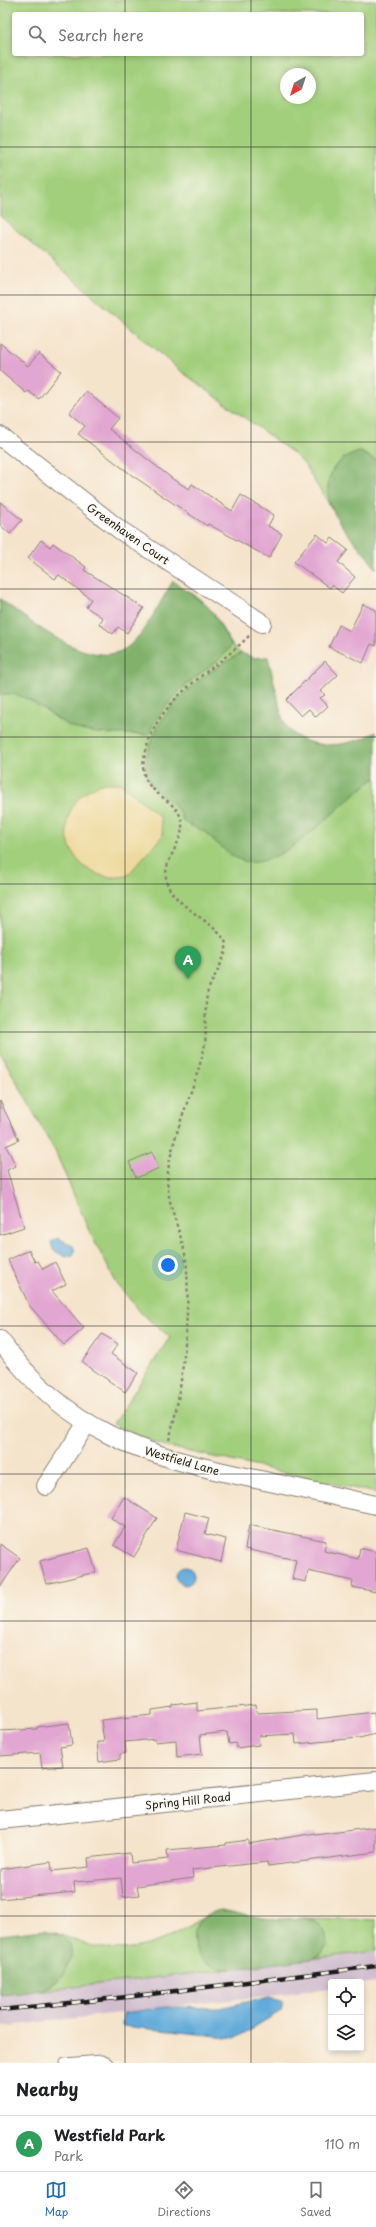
<!DOCTYPE html>
<style>
body{margin:0;font-family:"Playpen Sans",sans-serif;background:#f2f2f2;color:#202124}
.controls{position:absolute;right:12px;bottom:12px;display:grid;overflow:hidden;border-radius:4px;box-shadow:0 2px 6px #0003}
.controls button{width:36px;height:36px;display:grid;place-items:center;padding:0;border:0;border-bottom:1px solid #e0e0e0;background:#fff;color:#202124;font:20px sans-serif}
.compass{position:absolute;left:280px;top:68px;width:36px;height:36px;border-radius:50%;background:#fff;box-shadow:0 2px 6px #0003;rotate:219deg}
.you{position:absolute;left:168px;top:1265px;width:14px;height:14px;margin:-10px;border:3px solid #fff;border-radius:50%;background:#1a73e8;box-shadow:0 0 0 6px #1a73e833}
.badge{display:grid;place-items:center;width:26px;height:26px;border-radius:50%;background:#1f6fb2;color:#fff;font-size:13px;font-weight:700}
.pin{position:absolute;translate:-50% -33px;filter:drop-shadow(0 1px 2px #0008)}
.pin::after{content:'';position:absolute;top:21px;width:14px;height:12px;background:inherit;clip-path:polygon(0 0,100% 0,50% 100%)}
.list{margin:0;padding:0;list-style:none}
h2{display:flex;justify-content:space-between;align-items:center;height:52px;margin:0;padding:0 16px;font-size:17px}
h2 small{font-size:13px;font-weight:400;color:#757577}
.list li{display:grid;grid-template-columns:26px 1fr auto;gap:12px;align-items:center;box-sizing:border-box;height:56px;padding:0 16px;border-top:1px solid #e0e0e0}
.list b{display:block;font-size:15px;white-space:nowrap}
.list p{margin:0;font-size:13px;white-space:nowrap;color:#757577}
.list em{font-size:13px;font-style:normal;color:#757577}
.icon{flex:none;width:22px;height:22px;fill:none;stroke:currentColor;stroke-width:2;stroke-linecap:round;stroke-linejoin:round}
.map{position:relative;flex:none;width:376px;height:2063px;overflow:hidden}
.search{position:absolute;background:#fff;box-shadow:0 2px 6px #0003;left:12px;right:12px;top:12px;height:44px;display:flex;align-items:center;gap:10px;box-sizing:border-box;padding:0 14px;border-radius:4px;color:#757577;font-size:15px}
.sheet{height:108px;background:#fff}
nav{display:flex;justify-content:space-around;align-items:center;box-sizing:border-box;height:56px;border-top:1px solid #e0e0e0;background:#fff;font-size:11px;color:#757577}
nav a{display:grid;justify-items:center;gap:2px}
nav .on{color:#1f6fb2}
.map>svg:first-child{display:block}
</style>
<div class="map">
<svg width="376" height="2063" viewBox="0 0 376 2063">
<rect width="100%" height="100%" fill="#fbf7ec"/>
<filter id="ink" filterUnits="userSpaceOnUse"><feTurbulence type="fractalNoise" baseFrequency=".025" numOctaves="2"/><feDisplacementMap in="SourceGraphic" scale="8" xChannelSelector="R" yChannelSelector="G"/><feConvolveMatrix kernelMatrix="1 2 1 2 8 2 1 2 1" color-interpolation-filters="sRGB"/></filter>
<filter id="wash" filterUnits="userSpaceOnUse"><feTurbulence type="fractalNoise" baseFrequency=".012" numOctaves="4" result="noise"/><feDisplacementMap in="SourceGraphic" scale="16" xChannelSelector="R" yChannelSelector="G"/><feGaussianBlur stdDeviation="0.9" result="paint"/><feColorMatrix in="noise" values="0 0 0 0 0 0 0 0 0 0 0 0 0 0 0 0 0 1.4 0 .05"/><feComposite in="paint" operator="in"/></filter>
<g filter="url(#wash)">
<rect width="100%" height="100%" fill="#f5e4cc"/>
<path fill="#d0bdce" d="M 376,1950 L 376,1982 L 361,1984 L 361,1982 L 331,1982 L 331,1988 L 0,2027 L 0,1994 Z"/>
<g fill="#a2cf7c" stroke="#5f764c" fill-rule="evenodd">
<path d="M 0,0 L 376,0 L 376,460 L 360,452 L 343,459 L 336,466 L 329,502 L 333,511 L 304,464 L 293,453 L 178,369 L 0,216 ZM 14,14 L 362,14 L 362,54 L 14,54 ZM 286,74 L 310,74 L 310,98 L 286,98 Z"/>
<path d="M 188,590 C 197,597 207,604 213,613 C 228,634 233,664 267,657 L 309,833 L 350,797 L 376,778 L 376,1493 L 173,1448 L 147,1440 L 113,1424 L 170,1337 L 143,1315 L 117,1284 L 89,1231 L 56,1153 L 0,1052 L 0,605 L 109,693 Z"/>
<path d="M 208,1914 C 179,1937 197,1969 232,1969 L 37,1991 C 55,1987 66,1973 71,1957 L 61,1935 L 53,1932 C 68,1937 82,1944 97,1947 C 139,1955 175,1937 208,1914 Z"/>
<path d="M 302,1918 L 376,1920 L 376,1951 L 311,1959 C 339,1952 324,1919 302,1918 Z"/>
</g>
<g fill="#81b26c" stroke="#4e6744">
<path d="M 360,452 L 376,460 L 376,569 C 358,541 318,512 330,476 C 334,462 348,455 360,452 Z"/>
<path d="M 173,581 L 206,605 L 214,614 L 231,645 C 224,659 210,666 197,676 C 177,692 159,711 148,735 C 125,733 99,736 77,729 C 52,721 26,687 0,695 L 0,599 C 29,620 94,675 129,646 C 146,632 161,600 173,581 Z"/>
<path d="M 241,653 L 255,658 L 268,657 L 283,720 C 299,754 349,748 376,732 L 376,778 C 340,801 302,851 262,861 C 238,868 222,847 206,833 C 201,829 187,825 184,822 C 181,818 181,813 177,809 C 168,799 154,791 148,778 C 144,771 146,762 147,755 C 157,708 202,675 241,653 Z"/>
<path d="M 221,1910 C 235,1912 249,1917 263,1919 C 288,1922 326,1906 327,1945 L 322,1954 L 311,1959 C 295,1961 278,1963 262,1965 C 230,1970 192,1977 194,1931 C 199,1919 209,1912 221,1910 Z"/>
<path d="M 44,1930 L 61,1935 L 70,1944 C 73,1954 71,1963 65,1971 C 49,1994 25,1992 0,1995 L 0,1935 Z"/>
</g>
<path fill="#eeda9e" stroke="#857b5d" d="M 104,783 L 120,783 L 160,817 L 163,835 L 127,876 C 63,888 42,801 104,783 Z"/>
<g fill="#62abda" stroke="#3f647b">
<path d="M 58,1238 L 73,1246 L 75,1251 L 73,1255 L 66,1257 L 53,1250 L 51,1242 Z"/>
<circle cx="185" cy="1576" r="9"/>
<path d="M 270,1997 L 283,2002 L 281,2011 L 236,2038 L 122,2026 L 123,2013 L 166,2007 L 219,2008 Z"/>
</g>
<g id="blocks">
<g fill="#e2a6d2">
<path d="M 0,343 L 28,366 L 39,353 L 61,371 L 39,399 L 28,391 L 26,393 L 0,371 Z"/>
<path d="M 86,391 L 118,418 L 109,429 L 174,480 L 189,489 L 192,484 L 232,511 L 241,495 L 274,515 L 268,526 L 282,534 L 269,558 L 208,524 L 207,526 L 133,476 L 78,434 L 85,426 L 69,413 Z"/>
<path d="M 0,502 L 22,520 L 10,534 L 0,525 Z"/>
<path d="M 317,534 L 328,543 L 332,538 L 348,550 L 338,562 L 355,577 L 342,593 L 332,585 L 330,588 L 294,562 Z"/>
<path d="M 41,540 L 50,547 L 53,543 L 86,567 L 84,570 L 144,608 L 127,633 L 118,627 L 113,634 L 99,624 L 103,618 L 86,607 L 91,599 L 59,575 L 55,579 L 28,558 Z"/>
<path d="M 363,604 L 376,610 L 376,646 L 371,644 L 363,663 L 329,647 L 339,625 L 350,631 Z"/>
<path d="M 325,661 L 338,675 L 321,691 L 325,695 L 320,698 L 328,706 L 316,717 L 309,709 L 301,716 L 286,700 Z"/>
<path d="M 0,1101 L 19,1140 L 6,1146 L 16,1166 L 7,1170 L 24,1227 L 0,1235 Z"/>
<path d="M 152,1152 L 159,1168 L 136,1178 L 129,1162 Z"/>
<path d="M 29,1250 L 35,1262 L 38,1261 L 43,1269 L 55,1262 L 66,1284 L 52,1291 L 84,1328 L 64,1345 L 29,1305 L 8,1260 Z"/>
<path d="M 102,1334 L 118,1344 L 111,1354 L 138,1373 L 125,1392 L 82,1362 Z"/>
<path d="M 124,1497 L 157,1518 L 134,1557 L 114,1545 L 125,1527 L 111,1518 Z"/>
<path d="M 185,1512 L 209,1518 L 205,1534 L 226,1539 L 221,1562 L 176,1550 Z"/>
<path d="M 249,1525 L 326,1541 L 324,1551 L 358,1559 L 360,1548 L 376,1552 L 376,1592 L 352,1587 L 353,1581 L 308,1571 L 306,1582 L 292,1579 L 296,1560 L 245,1549 Z"/>
<path d="M 0,1544 L 20,1558 L 0,1587 Z"/>
<path d="M 89,1548 L 96,1572 L 46,1584 L 40,1561 Z"/>
<path d="M 197,1702 L 197,1711 L 256,1705 L 257,1713 L 317,1710 L 317,1719 L 374,1712 L 376,1734 L 359,1738 L 296,1744 L 295,1734 L 258,1736 L 259,1745 L 236,1748 L 236,1743 L 229,1744 L 227,1732 L 200,1735 L 202,1754 L 177,1757 L 176,1740 L 155,1742 L 155,1739 L 125,1742 L 126,1753 L 120,1754 L 120,1759 L 99,1762 L 97,1742 L 104,1742 L 101,1720 L 152,1715 L 152,1710 L 173,1707 L 173,1705 Z"/>
<path d="M 69,1723 L 72,1745 L 60,1747 L 63,1766 L 42,1768 L 40,1753 L 0,1756 L 0,1731 L 37,1729 L 37,1727 Z"/>
<path d="M 376,1827 L 376,1852 L 268,1866 L 267,1862 L 192,1870 L 193,1878 L 137,1886 L 139,1895 L 123,1897 L 121,1878 L 74,1882 L 75,1892 L 0,1899 L 0,1869 L 51,1862 L 52,1871 L 89,1867 L 88,1858 L 130,1853 L 131,1863 L 168,1859 L 167,1850 L 226,1845 L 226,1843 L 248,1840 L 248,1844 L 315,1833 L 315,1835 Z"/>
</g>
</g>
</g>
<g filter="url(#ink)">
<use href="#blocks" fill-opacity="0" stroke="#888074" stroke-width="1"/>
<g fill="none" stroke-linecap="round" stroke-linejoin="round">
<defs>
<path id="service" d="M 65,2063 L 102,2060 L 108,2063"/>
<g id="minor">
<path d="M 0,436 L 120,530 L 262,623"/>
<path d="M 0,1340 C 66,1432 145,1456 251,1478 C 293,1487 334,1496 376,1505"/>
<path d="M 46,1486 L 87,1423"/>
<path d="M 0,1820 L 376,1781"/>
</g>
</defs>
<use href="#service" stroke="#888074" stroke-width="11"/>
<use href="#minor" stroke="#888074" stroke-width="20"/>
<path stroke="#888074" stroke-width="2.5" stroke-dasharray="3 3" stroke-linecap="butt" d="M 169,1440 C 179,1404 183,1369 186,1333 C 187,1309 189,1284 186,1260 C 182,1231 164,1201 168,1171 C 174,1129 194,1091 204,1049 C 208,1030 203,1009 208,991 C 212,978 228,956 226,944 C 223,928 179,908 169,888 C 157,864 184,845 182,823 C 180,801 148,795 144,774 C 142,766 144,758 146,751 C 158,696 214,672 250,635"/>
<use href="#service" stroke="#fff" stroke-width="9"/>
<use href="#minor" stroke="#fff" stroke-width="18"/>
<defs>
<path id="rail" d="M 0,2010 L 127,1997 L 376,1966"/>
</defs>
<use href="#rail" stroke="#1c1c1c" stroke-width="4.5"/>
<use href="#rail" stroke="#fbf7ec" stroke-width="3" stroke-dasharray="9" stroke-linecap="butt"/>
</g>
</g>
<path fill="none" stroke="#1c1c1c" stroke-width="1" stroke-opacity="0.55" d="M 125,0 L 125,14M 251,0 L 251,14M 125,54 L 125,2063M 251,54 L 251,2063M 0,147 L 376,147M 0,295 L 376,295M 0,442 L 376,442M 0,589 L 376,589M 0,737 L 376,737M 0,884 L 376,884M 0,1032 L 376,1032M 0,1179 L 376,1179M 0,1326 L 376,1326M 0,1474 L 376,1474M 0,1621 L 376,1621M 0,1768 L 376,1768M 0,1916 L 376,1916"/>
<g text-anchor="middle" stroke-width="3" stroke-linejoin="round" paint-order="stroke">
<g font-size="11" fill="#1c1c1c" stroke="#fbf7ec">
<text transform="translate(128 534) rotate(35)" y="4">Greenhaven Court</text>
<text transform="translate(182 1461) rotate(16)" y="4">Westfield Lane</text>
<text transform="translate(188 1801) rotate(-6)" y="4">Spring Hill Road</text>
</g>
</g>
</svg>
<div class="controls">
<button><svg class="icon" aria-label="locate" viewBox="0 0 24 24"><circle cx="12" cy="12" r="6"/><path d="M12 2v4M12 18v4M2 12h4M18 12h4"/></svg></button>
<button><svg class="icon" aria-label="layers" viewBox="0 0 24 24"><path d="M12 4l9 5-9 5-9-5zM3 14l9 5 9-5"/></svg></button>
</div>
<svg class="compass" viewBox="-18 -18 36 36"><path d="M0-13l5 13h-10z" fill="#e53935"/><path d="M0 13l5-13h-10z" fill="#757577"/></svg>
<div class="you"></div>
<div class="pin badge" style="left:188px;top:979px;background:#2e9e5b">A</div>
<div class="search"><svg class="icon" aria-label="search" viewBox="0 0 24 24"><circle cx="10" cy="10" r="6"/><path d="M15 15l6 6"/></svg>Search here</div>
</div>
<section class="sheet">
<h2>Nearby<small></small></h2>
<ul class="list">
<li><span class="badge" style="background:#2e9e5b">A</span><div><b>Westfield Park</b><p>Park</p></div><em>110 m</em></li>
</ul>
</section>
<nav>
<a class="on"><svg class="icon" aria-label="map" viewBox="0 0 24 24"><path d="M3 6l6-2 6 2 6-2v14l-6 2-6-2-6 2zM9 4v14M15 6v14"/></svg>Map</a>
<a><svg class="icon" aria-label="directions" viewBox="0 0 24 24"><path d="M12 3l9 9-9 9-9-9zM9 14v-3h6M13 9l2 2-2 2"/></svg>Directions</a>
<a><svg class="icon" aria-label="saved" viewBox="0 0 24 24"><path d="M7 4h10v16l-5-4-5 4z"/></svg>Saved</a>
</nav>
